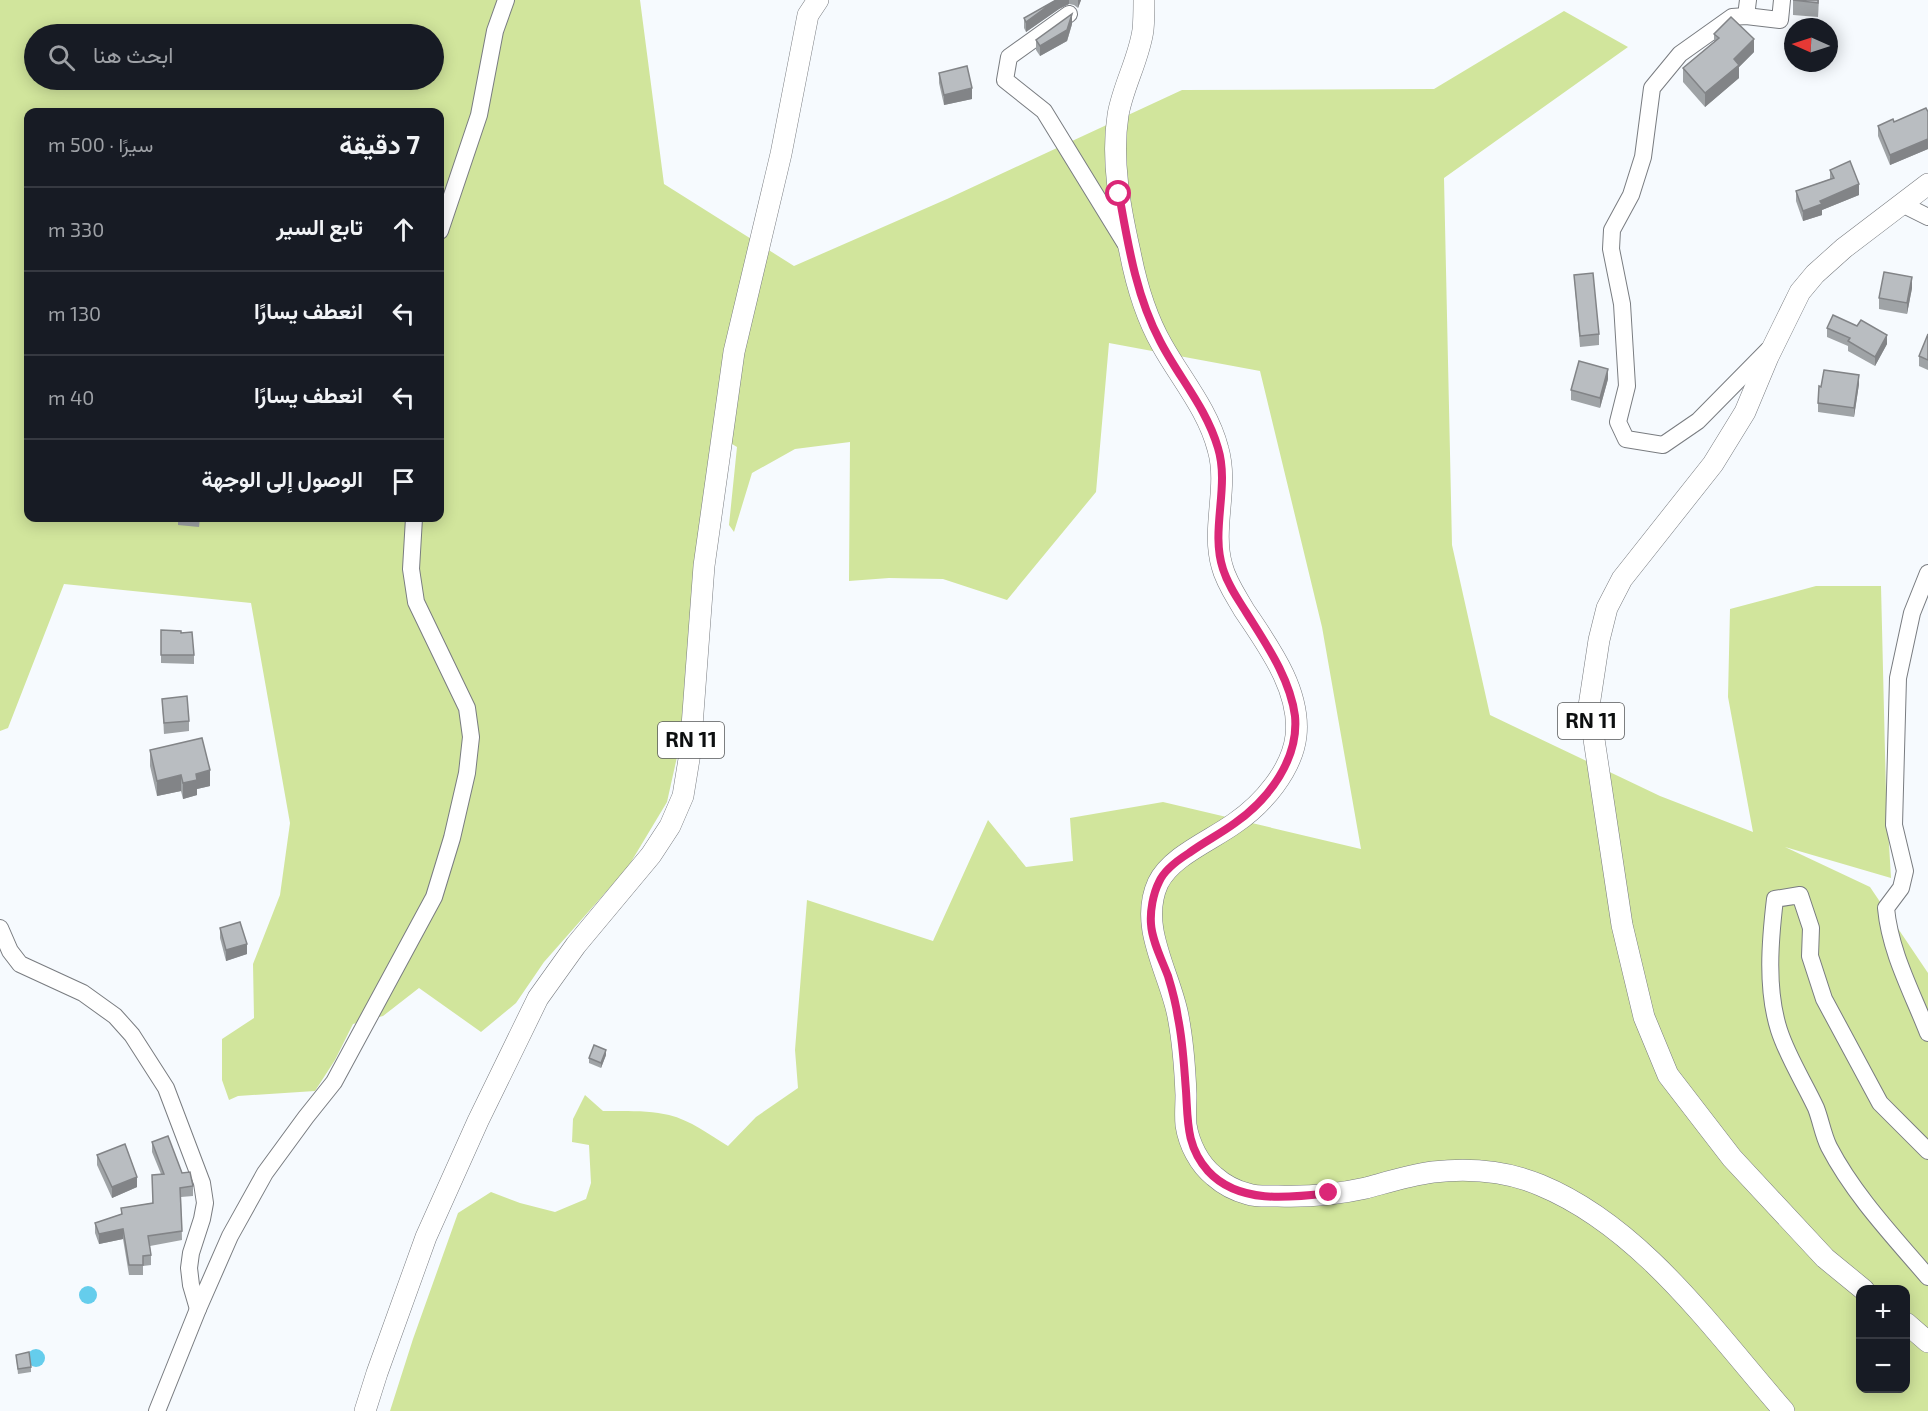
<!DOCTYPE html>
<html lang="ar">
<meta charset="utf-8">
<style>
body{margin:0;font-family:"Exo 2",Vazirmatn,sans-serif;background:#242831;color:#f1f3f6;direction:rtl}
.controls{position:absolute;right:18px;bottom:18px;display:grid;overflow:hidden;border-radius:12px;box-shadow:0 3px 15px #0003}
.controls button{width:54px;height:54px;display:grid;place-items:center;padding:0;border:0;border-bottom:2px solid #363941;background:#171b24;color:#f1f3f6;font:30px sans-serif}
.compass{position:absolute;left:1784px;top:18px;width:54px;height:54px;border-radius:50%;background:#171b24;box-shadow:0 3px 15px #0003;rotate:273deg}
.stop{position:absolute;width:18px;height:18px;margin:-14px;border:4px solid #db2777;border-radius:50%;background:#fff}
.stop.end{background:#db2777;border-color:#fff;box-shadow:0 2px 6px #0008}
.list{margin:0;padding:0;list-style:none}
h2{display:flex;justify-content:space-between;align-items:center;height:78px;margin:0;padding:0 24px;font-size:26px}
h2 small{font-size:20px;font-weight:400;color:#9ea1a6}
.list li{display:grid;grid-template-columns:39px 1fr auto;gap:18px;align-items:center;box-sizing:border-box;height:84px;padding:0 24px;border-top:2px solid #363941}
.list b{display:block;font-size:22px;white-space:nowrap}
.list em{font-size:20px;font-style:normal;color:#9ea1a6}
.icon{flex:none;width:33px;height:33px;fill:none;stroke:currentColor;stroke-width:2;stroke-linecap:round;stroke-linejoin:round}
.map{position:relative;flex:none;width:1928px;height:1411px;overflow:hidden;direction:ltr}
.search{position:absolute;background:#171b24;box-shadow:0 3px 15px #0003;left:24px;top:24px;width:420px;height:66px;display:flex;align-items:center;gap:15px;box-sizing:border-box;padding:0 21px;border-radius:33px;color:#9ea1a6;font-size:22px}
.panel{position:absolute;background:#171b24;box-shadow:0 3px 15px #0003;left:24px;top:108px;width:420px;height:414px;border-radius:12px;direction:rtl}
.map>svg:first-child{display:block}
</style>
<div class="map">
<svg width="1928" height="1411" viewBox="0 0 1928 1411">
<rect width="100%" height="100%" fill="#f6fafe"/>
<path fill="#d1e59c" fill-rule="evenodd" d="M 0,0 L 640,0 L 664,184 L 794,266 L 947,199 L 1182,90 L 1434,89 L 1564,11 L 1628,47 L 1444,178 L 1452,545 L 1490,715 L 1660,796 L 1753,832 L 1728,697 L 1730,609 L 1816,586 L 1881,586 L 1886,794 L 1891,878 L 1785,847 L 1870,887 L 1928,973 L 1928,1411 L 390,1411 L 413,1339 L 458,1213 L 491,1192 L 520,1203 L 555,1212 L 586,1199 L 591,1183 L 589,1145 L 572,1142 L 573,1119 L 585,1095 L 603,1111 C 623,1111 650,1110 669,1115 C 690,1120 710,1135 728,1146 L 756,1117 L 798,1088 L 795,1050 L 807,900 L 933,941 L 988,820 L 1026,867 L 1073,861 L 1070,818 L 1163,802 L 1361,849 L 1322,627 L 1260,371 L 1109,343 L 1096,492 L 1007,600 L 943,579 L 889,578 L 849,581 L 850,442 L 795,449 L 752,473 L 734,532 L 729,525 L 737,447 L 712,432 L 687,653 L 681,739 L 667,802 L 628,867 L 544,962 L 516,1003 L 481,1032 L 419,988 L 383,1016 L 353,1024 L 335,1060 L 315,1091 L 238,1096 L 229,1100 L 222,1080 L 222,1039 L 254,1018 L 253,964 L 280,895 L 290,823 L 251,603 L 64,584 L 8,728 L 0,731 ZM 34,34 L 434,34 L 434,80 L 34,80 ZM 28,112 L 440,112 L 440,518 L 28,518 ZM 1860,1290 L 1906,1290 L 1906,1388 L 1860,1388 Z"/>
<g fill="#65cdec">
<circle cx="88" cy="1295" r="9"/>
<circle cx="36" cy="1358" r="9"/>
</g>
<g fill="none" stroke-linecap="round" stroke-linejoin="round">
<defs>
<g id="minor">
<path d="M 1069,14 L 1009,57 L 1005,80 L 1044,111 L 1125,243"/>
<path d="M 1746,16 L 1748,0"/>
<path d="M 1902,204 L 1928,217"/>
<path d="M 440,231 L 479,115 L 495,31 L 506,0"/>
<path d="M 1768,350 L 1698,421 L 1663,445 L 1626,439 L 1618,422 L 1627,386 L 1622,304 L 1611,249 L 1612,230 L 1631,195 L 1643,157 L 1652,88 L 1680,54 L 1732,17 L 1746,16 L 1780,20 L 1782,0"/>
<path d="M 1928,573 L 1912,613 L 1898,678 L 1894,825 L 1905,871 L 1901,888 L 1886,908 C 1890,952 1912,992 1928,1033"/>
<path d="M 0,928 L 10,951 L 20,964 L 83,993 L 115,1016 L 132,1035 L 166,1088 L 202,1183 L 205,1203 L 202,1219 L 191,1253 L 189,1268 L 191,1285 L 198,1309"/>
<path d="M 1928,1151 L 1880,1103 L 1824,999 L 1810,956 L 1811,928 L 1800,895 L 1775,899 C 1770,941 1766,989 1779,1030 C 1788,1058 1804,1082 1816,1108 C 1821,1121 1823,1135 1829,1147 C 1854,1195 1893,1236 1928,1277"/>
<path d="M 157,1411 L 198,1309 L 230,1236 L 265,1173 L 306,1117 L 334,1082 L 434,897 L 452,838 L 467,773 L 471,737 L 467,708 L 416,602 L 411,569 L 414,518"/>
</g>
<g id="major">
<path d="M 1144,0 C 1144,10 1144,20 1143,30 C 1139,59 1123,86 1118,115 C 1111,160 1120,208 1130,252 C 1136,283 1146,317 1162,345 C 1181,379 1208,410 1218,449 C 1229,487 1211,528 1222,566 C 1226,582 1236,596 1244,610 C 1268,646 1301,690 1296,736 C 1292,770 1263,804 1235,823 C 1212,840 1171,856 1158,883 C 1138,927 1170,973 1178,1016 C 1183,1042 1185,1069 1186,1095 C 1186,1105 1185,1115 1186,1125 C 1189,1144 1199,1164 1214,1176 C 1223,1184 1236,1191 1248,1194 C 1257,1197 1268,1196 1278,1196 C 1305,1197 1339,1194 1366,1188 C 1388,1182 1410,1175 1433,1172 C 1469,1168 1507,1171 1540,1185 C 1642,1227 1713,1330 1784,1411"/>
<path d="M 1864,1290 L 1825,1258 L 1732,1158 L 1668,1075 L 1644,1017 L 1622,925 L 1589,706 L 1599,640 L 1607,608 L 1622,579 L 1713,464 L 1745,412 L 1768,357 L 1800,292 L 1815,274 L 1844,248 L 1928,184"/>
<path d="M 1906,1323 L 1928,1342"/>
<path d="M 365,1411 L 377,1373 L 426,1237 L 478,1121 L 538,998 L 576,945 L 651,855 L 670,826 L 683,796 L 690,753 L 704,566 L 734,352 L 781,154 L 808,15 L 818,0"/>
</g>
</defs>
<use href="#minor" stroke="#797c80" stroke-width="18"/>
<use href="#major" stroke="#797c80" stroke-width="22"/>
<use href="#minor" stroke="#fff" stroke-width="16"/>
<use href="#major" stroke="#fff" stroke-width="21"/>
</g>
<g fill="#9fa3a6">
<path d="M 1056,0 L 1081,0 L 1078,8 L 1074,5 L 1069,4 L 1059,9 L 1026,32 L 1024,28 L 1024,18 Z"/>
<path d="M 1793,0 L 1819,0 L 1818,17 L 1793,15 Z"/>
<path d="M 1072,24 L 1067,41 L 1040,56 L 1036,50 L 1036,40 Z"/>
<path d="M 1714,34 L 1754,52 L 1739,67 L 1739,78 L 1705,107 L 1683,82 L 1683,68 L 1714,42 Z"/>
<path d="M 939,73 L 972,99 L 944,105 L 939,83 Z"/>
<path d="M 1928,112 L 1928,149 L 1890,165 L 1878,136 L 1878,126 Z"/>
<path d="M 1830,170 L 1859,195 L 1822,210 L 1822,215 L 1803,221 L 1796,201 L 1796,191 L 1830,179 Z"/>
<path d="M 1574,275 L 1599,334 L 1599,345 L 1580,347 Z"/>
<path d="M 1912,288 L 1907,314 L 1879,309 L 1879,298 Z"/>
<path d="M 1827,328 L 1887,344 L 1875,366 L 1848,351 L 1848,346 L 1827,337 Z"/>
<path d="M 1928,334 L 1928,370 L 1919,366 L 1919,356 Z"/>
<path d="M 1608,379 L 1600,408 L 1571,400 L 1571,390 Z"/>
<path d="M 1859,384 L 1854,417 L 1818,412 L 1818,403 Z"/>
<path d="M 178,518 L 200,518 L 199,527 L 178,525 Z"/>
<path d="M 161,630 L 194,655 L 194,664 L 161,663 Z"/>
<path d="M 162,699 L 189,721 L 189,731 L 164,734 Z"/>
<path d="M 150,750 L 210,786 L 197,789 L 197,795 L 183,799 L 181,791 L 157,796 L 150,766 Z"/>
<path d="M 220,928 L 247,954 L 226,961 L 220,938 Z"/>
<path d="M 606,1055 L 601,1068 L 589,1063 L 589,1058 Z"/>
<path d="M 152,1142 L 182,1173 L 193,1186 L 193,1196 L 181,1197 L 182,1240 L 150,1246 L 151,1255 L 151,1265 L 143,1266 L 143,1275 L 129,1275 L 123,1239 L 99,1244 L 95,1233 L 95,1223 L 121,1214 L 121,1208 L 152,1203 L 161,1174 L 152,1152 Z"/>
<path d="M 97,1155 L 137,1187 L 112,1198 L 97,1165 Z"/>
<path d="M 16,1355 L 31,1367 L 31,1372 L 18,1374 Z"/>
</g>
<g fill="#828487">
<path d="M 1056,0 L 1069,0 L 1069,4 L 1059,9 L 1026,32 L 1026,22 Z"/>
<path d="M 1078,0 L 1081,0 L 1078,8 Z"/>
<path d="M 1072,14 L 1072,24 L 1067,41 L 1040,56 L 1040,46 Z"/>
<path d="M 1754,39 L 1754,52 L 1739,67 L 1739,78 L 1705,107 L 1705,93 L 1734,59 Z"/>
<path d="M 972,88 L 972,99 L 944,105 L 944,95 Z"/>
<path d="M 1928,139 L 1928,149 L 1890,165 L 1890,155 Z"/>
<path d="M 1859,184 L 1859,195 L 1822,210 L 1822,215 L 1803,221 L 1803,211 L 1820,201 Z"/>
<path d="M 1912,277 L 1912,288 L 1907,314 L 1907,303 Z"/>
<path d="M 1887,335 L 1887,344 L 1875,366 L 1875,357 Z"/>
<path d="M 1608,369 L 1608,379 L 1600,408 L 1600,398 Z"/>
<path d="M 1859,375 L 1859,384 L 1854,417 L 1854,408 Z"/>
<path d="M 210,770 L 210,786 L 197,789 L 197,795 L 183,799 L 183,783 L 196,774 Z"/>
<path d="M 181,775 L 181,791 L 157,796 L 157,781 Z"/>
<path d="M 247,944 L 247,954 L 226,961 L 226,950 Z"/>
<path d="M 606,1050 L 606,1055 L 601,1068 L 601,1063 Z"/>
<path d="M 137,1177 L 137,1187 L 112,1198 L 112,1187 Z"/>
<path d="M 123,1229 L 123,1239 L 99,1244 L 99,1234 Z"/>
</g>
<g fill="#b9bdc1" stroke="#828487" stroke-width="1.5">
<path d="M 1056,0 L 1026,22 L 1024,18 Z"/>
<path d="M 1793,0 L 1818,0 L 1818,3 Z"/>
<path d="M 1072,14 L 1067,30 L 1040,46 L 1036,40 Z"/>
<path d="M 1731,17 L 1754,39 L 1734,59 L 1739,65 L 1705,93 L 1683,68 L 1719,38 L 1714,34 Z"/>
<path d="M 967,66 L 972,88 L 944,95 L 939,73 Z"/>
<path d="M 1926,108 L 1928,112 L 1928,139 L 1890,155 L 1878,126 L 1893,119 L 1894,122 Z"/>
<path d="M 1850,161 L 1859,184 L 1820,201 L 1822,204 L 1803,211 L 1796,191 L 1834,178 L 1830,170 Z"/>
<path d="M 1884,272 L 1912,277 L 1907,303 L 1879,298 Z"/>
<path d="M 1593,273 L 1599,334 L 1580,336 L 1574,275 Z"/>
<path d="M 1833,315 L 1857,326 L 1861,320 L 1887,335 L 1875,357 L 1848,341 L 1850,338 L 1827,328 Z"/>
<path d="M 1928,334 L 1928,360 L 1919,356 Z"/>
<path d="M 1579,361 L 1608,369 L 1600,398 L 1571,390 Z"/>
<path d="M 1824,370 L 1859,375 L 1854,408 L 1818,403 L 1819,386 L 1821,387 Z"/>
<path d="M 161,630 L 181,631 L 181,633 L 192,632 L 194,655 L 161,655 Z"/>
<path d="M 187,696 L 189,721 L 164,723 L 162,699 Z"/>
<path d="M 202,738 L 210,770 L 196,774 L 197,780 L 183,783 L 181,775 L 157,781 L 150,750 Z"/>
<path d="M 240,922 L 247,944 L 226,950 L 220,928 Z"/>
<path d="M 594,1045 L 606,1050 L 601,1063 L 589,1058 Z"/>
<path d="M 168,1136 L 182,1173 L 190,1172 L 193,1186 L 180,1188 L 182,1231 L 148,1236 L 151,1255 L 143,1256 L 143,1265 L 129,1265 L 123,1229 L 99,1234 L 95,1223 L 122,1214 L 121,1208 L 153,1203 L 152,1175 L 164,1174 L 152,1142 Z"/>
<path d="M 125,1144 L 137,1177 L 112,1187 L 97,1155 Z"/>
<path d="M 29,1352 L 31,1367 L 18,1369 L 16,1355 Z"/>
</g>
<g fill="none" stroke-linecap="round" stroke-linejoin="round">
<path stroke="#db2777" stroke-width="8" d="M 1119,194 C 1128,244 1136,296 1160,341 C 1179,378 1206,407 1218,448 C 1230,487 1210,530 1223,569 C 1228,585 1237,598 1246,612 C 1266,644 1290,678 1295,716 C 1299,759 1269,799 1235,823 C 1220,834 1204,842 1189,853 C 1178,860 1164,870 1159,882 C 1153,894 1150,911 1151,924 C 1152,941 1162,960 1168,976 C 1172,989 1176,1004 1178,1018 C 1183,1042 1184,1066 1186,1091 C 1188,1121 1186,1146 1208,1171 C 1238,1204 1289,1198 1329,1193"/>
</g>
<g text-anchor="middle" stroke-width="5" stroke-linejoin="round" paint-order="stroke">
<g fill="#fff" stroke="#565758" stroke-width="1.5">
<rect x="1558" y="703" width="66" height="36" rx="4.5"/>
<rect x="658" y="722" width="66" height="36" rx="4.5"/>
</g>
<g font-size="21" font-weight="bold" fill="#0d0f10">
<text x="1591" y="728">RN 11</text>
<text x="691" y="747">RN 11</text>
</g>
</g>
</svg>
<div class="controls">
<button>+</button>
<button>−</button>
</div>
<svg class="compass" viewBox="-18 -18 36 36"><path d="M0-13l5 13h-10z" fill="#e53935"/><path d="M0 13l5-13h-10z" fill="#9ea1a6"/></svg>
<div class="stop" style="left:1119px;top:194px"></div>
<div class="stop end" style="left:1329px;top:1193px"></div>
<div class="search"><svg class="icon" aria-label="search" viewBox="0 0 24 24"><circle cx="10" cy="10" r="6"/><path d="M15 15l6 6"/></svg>ابحث هنا</div>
<section class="panel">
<h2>7 دقيقة<small>سيرًا · 500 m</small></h2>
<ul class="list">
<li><svg class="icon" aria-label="ahead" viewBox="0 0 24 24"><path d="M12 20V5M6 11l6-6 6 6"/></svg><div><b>تابع السير</b></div><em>330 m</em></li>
<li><svg class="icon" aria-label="left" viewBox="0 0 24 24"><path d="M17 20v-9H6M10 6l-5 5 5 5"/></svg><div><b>انعطف يسارًا</b></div><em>130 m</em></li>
<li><svg class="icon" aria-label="left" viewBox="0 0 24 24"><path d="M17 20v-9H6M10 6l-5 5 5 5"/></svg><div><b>انعطف يسارًا</b></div><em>40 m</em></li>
<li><svg class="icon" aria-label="arrive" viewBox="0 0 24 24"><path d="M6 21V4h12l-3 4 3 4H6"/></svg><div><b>الوصول إلى الوجهة</b></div></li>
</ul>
</section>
</div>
